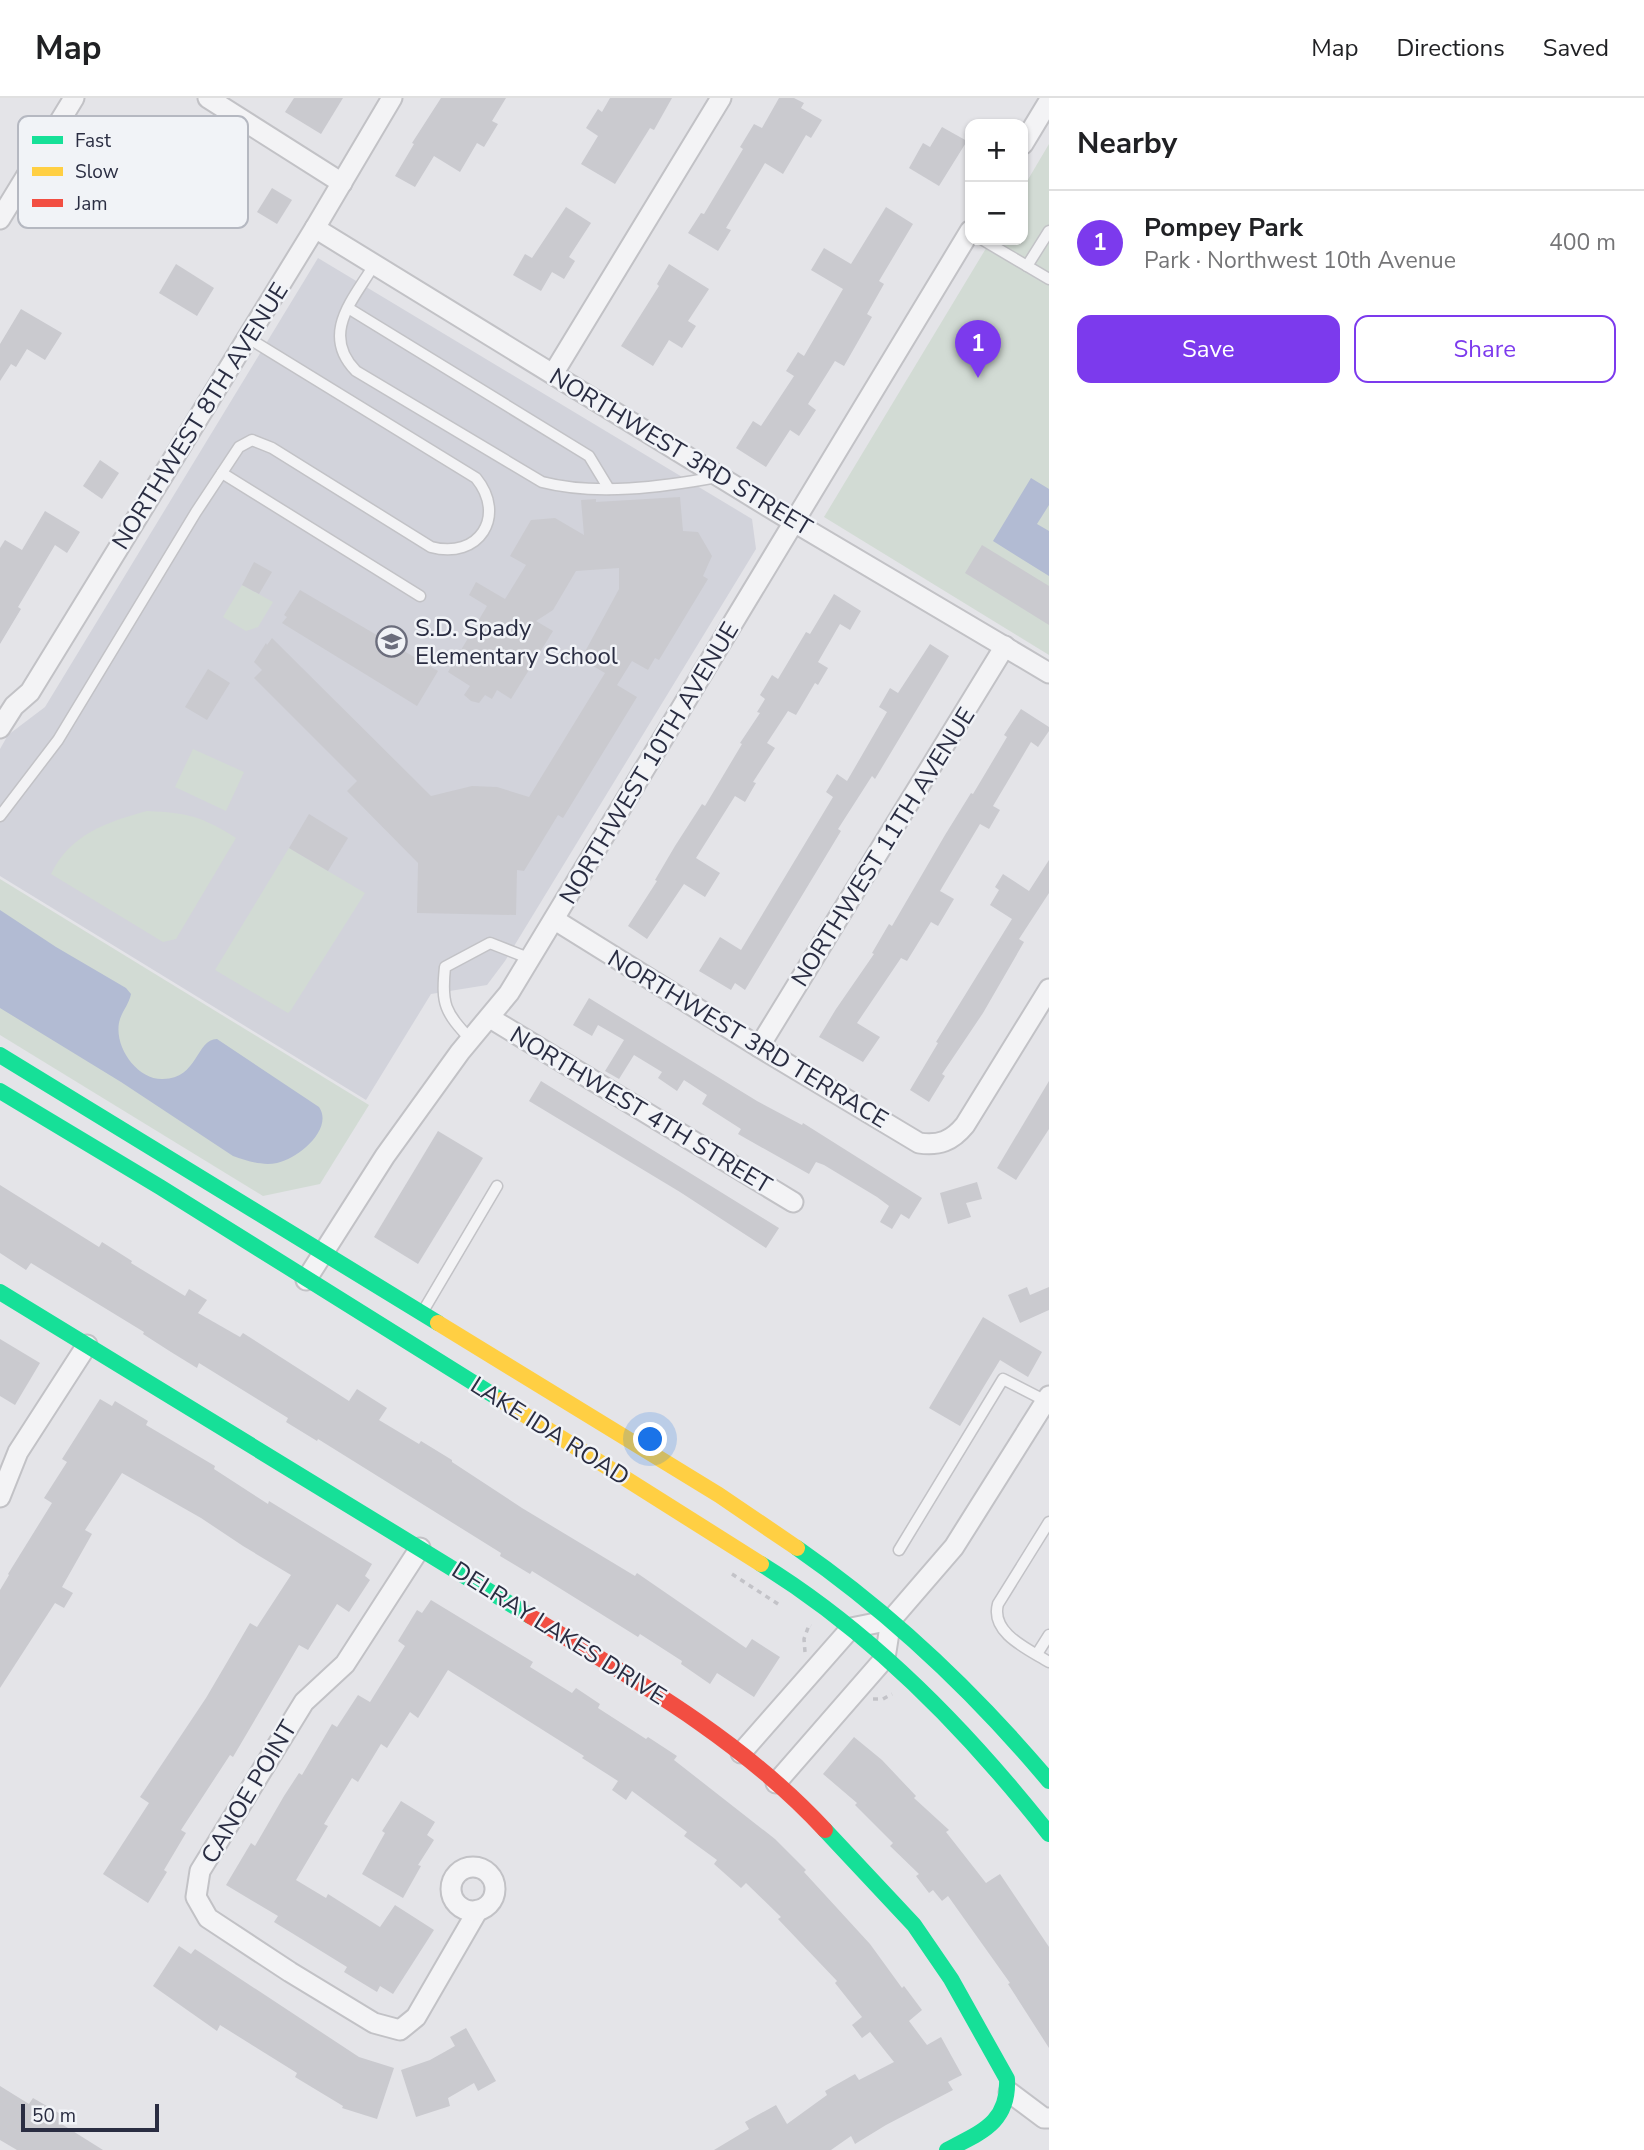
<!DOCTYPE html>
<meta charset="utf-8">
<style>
body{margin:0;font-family:"Nunito Sans",sans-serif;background:#f6f6f6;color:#202124}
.controls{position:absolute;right:21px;top:21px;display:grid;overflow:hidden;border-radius:14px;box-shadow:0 2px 5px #0004}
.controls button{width:63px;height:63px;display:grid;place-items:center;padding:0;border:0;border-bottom:2px solid #e0e0e0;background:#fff;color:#202124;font:35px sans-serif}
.scale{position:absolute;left:21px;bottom:18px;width:138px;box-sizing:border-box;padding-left:7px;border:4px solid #2a2d42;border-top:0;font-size:19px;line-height:24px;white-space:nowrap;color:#2a2d42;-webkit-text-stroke:5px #f1f3f7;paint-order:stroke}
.you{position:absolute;left:651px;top:1342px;width:24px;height:24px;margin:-18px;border:5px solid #fff;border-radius:50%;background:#1a73e8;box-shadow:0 0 0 10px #1a73e833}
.badge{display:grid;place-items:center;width:46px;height:46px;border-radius:50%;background:#7c3aed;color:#fff;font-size:23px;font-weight:700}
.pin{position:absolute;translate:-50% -58px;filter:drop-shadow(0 2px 4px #0008)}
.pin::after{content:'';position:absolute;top:37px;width:24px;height:21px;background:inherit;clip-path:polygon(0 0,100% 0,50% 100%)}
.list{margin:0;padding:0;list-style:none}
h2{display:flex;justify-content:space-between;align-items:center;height:91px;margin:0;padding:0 28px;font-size:30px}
h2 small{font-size:23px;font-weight:400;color:#757577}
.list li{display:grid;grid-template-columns:46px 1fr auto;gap:21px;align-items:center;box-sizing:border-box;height:105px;padding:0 28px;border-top:2px solid #e0e0e0}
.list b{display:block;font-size:26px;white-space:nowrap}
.list p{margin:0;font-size:23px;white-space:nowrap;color:#757577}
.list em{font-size:23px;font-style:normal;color:#757577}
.actions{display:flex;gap:14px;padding:21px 28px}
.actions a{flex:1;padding:16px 0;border:2px solid #7c3aed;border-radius:14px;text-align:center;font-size:24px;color:#7c3aed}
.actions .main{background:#7c3aed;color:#fff}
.map{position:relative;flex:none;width:1049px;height:2052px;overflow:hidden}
header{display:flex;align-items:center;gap:42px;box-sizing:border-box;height:98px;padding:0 35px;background:#fff;border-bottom:2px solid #e0e0e0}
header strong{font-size:33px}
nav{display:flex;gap:38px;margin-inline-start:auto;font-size:24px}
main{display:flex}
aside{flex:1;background:#fff}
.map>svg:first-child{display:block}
</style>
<header>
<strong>Map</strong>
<nav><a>Map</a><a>Directions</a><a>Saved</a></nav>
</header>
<main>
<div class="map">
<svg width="1049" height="2052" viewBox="0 0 1049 2052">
<rect width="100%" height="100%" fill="#e4e4e8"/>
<path fill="#d2d3db" d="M 318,160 L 752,421 L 756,451 L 505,863 L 487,887 L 431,896 L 366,1002 L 0,778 L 0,651 L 8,637 L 45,609 Z"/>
<g fill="#d2dbd4">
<path d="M 1049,46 L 1049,557 L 824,419 L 991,142 L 1023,142 L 1023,90 Z"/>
<path d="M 242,487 L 273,504 L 258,529 L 246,533 L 223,519 Z"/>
<path d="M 193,651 L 244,674 L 226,713 L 175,689 Z"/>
<path d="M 147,713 C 188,715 201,718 236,740 L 176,841 L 163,844 L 51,776 C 70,736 107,724 147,713 Z"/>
<path d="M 289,750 L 365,795 L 291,912 L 288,915 L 215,872 Z"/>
<path d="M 0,781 L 369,1007 L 320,1086 L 263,1098 L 0,937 Z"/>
</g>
<g fill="#b2bbd3">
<path d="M 1031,380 L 1049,391 L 1049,407 L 1037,426 L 1049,433 L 1049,478 L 993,443 Z"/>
<path d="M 0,812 L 56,849 L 126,890 L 131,896 C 129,906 123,912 120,921 C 112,946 136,982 163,981 C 198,981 196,941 217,941 L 319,1009 C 334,1031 298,1061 277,1065 C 262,1068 247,1063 233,1058 L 121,984 L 0,910 Z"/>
</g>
<g fill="#cacacf">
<path d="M 294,0 L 343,0 L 321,36 L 285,14 Z"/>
<path d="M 441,0 L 506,0 L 492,23 L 498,26 L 484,49 L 477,45 L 460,74 L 434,58 L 415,89 L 395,78 L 414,46 L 412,45 Z"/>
<path d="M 610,0 L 672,0 L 654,32 L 650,30 L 615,86 L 581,66 L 598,38 L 586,30 L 598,11 L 602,14 Z"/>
<path d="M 779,0 L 794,0 L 804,5 L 801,10 L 822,22 L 811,40 L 806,37 L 783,76 L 765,65 L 726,130 L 731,132 L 718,153 L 688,135 L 701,115 L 704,116 L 743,51 L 740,49 L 754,26 L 762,30 Z"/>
<path d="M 942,29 L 967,43 L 939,88 L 909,70 L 923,45 L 930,49 Z"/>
<path d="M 272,90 L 292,102 L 277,126 L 257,114 Z"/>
<path d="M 566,109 L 591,125 L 569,159 L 575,163 L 564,181 L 552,174 L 541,193 L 513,177 L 525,156 L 532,160 Z"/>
<path d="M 886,109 L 913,126 L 879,183 L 884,186 L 867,216 L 872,219 L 844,268 L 835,263 L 808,306 L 816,312 L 799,338 L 790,332 L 766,369 L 736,350 L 753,323 L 761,328 L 794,278 L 786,273 L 798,254 L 804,258 L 843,191 L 811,172 L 824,150 L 851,166 Z"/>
<path d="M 176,166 L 214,190 L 197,218 L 159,195 Z"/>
<path d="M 669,166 L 709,191 L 688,223 L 696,228 L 682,250 L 669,242 L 653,268 L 621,248 L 659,188 L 657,186 Z"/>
<path d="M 21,211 L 62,235 L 45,262 L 27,251 L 16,269 L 11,266 L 0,283 L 0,246 Z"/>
<path d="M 100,362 L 119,375 L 102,401 L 83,388 Z"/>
<path d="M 680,399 L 683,433 L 698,434 L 712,458 L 703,478 L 708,481 L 659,562 L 655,560 L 648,572 L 632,563 L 617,587 L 637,599 L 563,720 L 558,717 L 524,773 L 517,772 L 516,817 L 417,815 L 418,765 L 347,693 L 357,683 L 254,580 L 262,572 L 254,564 L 266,545 L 267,547 L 272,540 L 431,698 L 472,688 L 497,689 L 529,699 L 605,575 L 581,561 L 619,491 L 619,470 L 576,473 L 553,512 L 536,523 L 553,533 L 511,601 L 497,592 L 492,601 L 485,597 L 479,605 L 471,603 L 464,597 L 470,588 L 448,574 L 487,508 L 469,497 L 476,484 L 505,501 L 526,467 L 510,458 L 531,422 L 555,420 L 584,437 L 581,402 L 596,401 L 596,404 Z"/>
<path d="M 45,413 L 80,434 L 67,455 L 55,447 L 18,509 L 21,511 L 0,546 L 0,450 L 5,442 L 22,452 Z"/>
<path d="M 982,447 L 1049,488 L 1049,527 L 965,475 Z"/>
<path d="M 254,464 L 272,474 L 259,496 L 242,487 Z"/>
<path d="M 300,492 L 438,573 L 417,608 L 282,525 L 287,519 L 284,517 Z"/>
<path d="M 834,496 L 861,513 L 850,532 L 840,526 L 818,564 L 828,570 L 818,587 L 815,585 L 796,617 L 788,613 L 767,645 L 775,650 L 753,684 L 756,685 L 745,704 L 735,698 L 696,760 L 720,775 L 705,799 L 684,786 L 647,841 L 628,828 L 657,783 L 655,782 L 675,748 L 702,706 L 705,708 L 742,646 L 740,645 L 760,615 L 757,614 L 765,601 L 760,597 L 772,577 L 778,581 L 806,534 L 810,536 Z"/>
<path d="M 930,546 L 949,558 L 875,681 L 872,678 L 838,731 L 841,733 L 745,892 L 735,885 L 731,892 L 699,873 L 720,839 L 741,852 L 833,699 L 826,694 L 837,676 L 847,683 L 887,614 L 879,609 L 890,590 L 898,595 Z"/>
<path d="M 208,571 L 230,585 L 207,622 L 185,609 Z"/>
<path d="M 1021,611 L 1049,629 L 1049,633 L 1038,649 L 1031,644 L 993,708 L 1000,712 L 989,731 L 980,726 L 940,793 L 954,801 L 938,828 L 931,824 L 907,863 L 901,860 L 857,925 L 880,939 L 863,964 L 819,939 L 836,911 L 874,856 L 872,855 L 889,826 L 892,828 L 945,737 L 971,695 L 973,696 L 1007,639 L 1004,637 Z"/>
<path d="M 309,716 L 348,740 L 328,773 L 289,750 Z"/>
<path d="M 1049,762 L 1049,795 L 1019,841 L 1024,844 L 983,915 L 942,976 L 945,978 L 929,1004 L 910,992 L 938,945 L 936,944 L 1012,821 L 990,807 L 999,792 L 995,789 L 1003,776 L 1029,793 Z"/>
<path d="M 589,900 L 757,1003 L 802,1027 L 803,1025 L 922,1100 L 909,1121 L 901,1116 L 892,1131 L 880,1124 L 889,1108 L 877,1099 L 824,1067 L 816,1064 L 809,1076 L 738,1036 L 741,1031 L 702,1006 L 707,997 L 684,982 L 677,993 L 658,980 L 662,974 L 634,957 L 619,981 L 605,973 L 624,942 L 598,927 L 592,938 L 573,927 Z"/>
<path d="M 541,983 L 779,1130 L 766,1150 L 680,1094 L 529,1003 Z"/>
<path d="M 1049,983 L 1049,1031 L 1016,1082 L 997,1070 Z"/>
<path d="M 438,1033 L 483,1060 L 418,1166 L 374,1139 Z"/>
<path d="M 977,1084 L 982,1101 L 966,1105 L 971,1119 L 948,1126 L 940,1095 Z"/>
<path d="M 0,1087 L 99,1149 L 102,1144 L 132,1163 L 131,1165 L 185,1198 L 189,1191 L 207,1202 L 198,1215 L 240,1239 L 243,1235 L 349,1303 L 357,1291 L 387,1310 L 379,1322 L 419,1346 L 421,1343 L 452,1362 L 452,1364 L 522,1410 L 635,1478 L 637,1475 L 746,1550 L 752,1541 L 780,1559 L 754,1599 L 717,1575 L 710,1586 L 681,1566 L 682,1563 L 640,1536 L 638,1539 L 532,1473 L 530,1476 L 500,1458 L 501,1455 L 318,1341 L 317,1343 L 286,1324 L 288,1320 L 199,1265 L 197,1270 L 171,1254 L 143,1236 L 144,1234 L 31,1165 L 26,1172 L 0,1155 Z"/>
<path d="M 1027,1189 L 1030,1197 L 1049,1189 L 1049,1212 L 1020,1225 L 1008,1197 Z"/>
<path d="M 983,1219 L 1042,1254 L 1028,1279 L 1000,1262 L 960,1328 L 929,1310 Z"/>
<path d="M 0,1241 L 40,1265 L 15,1307 L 0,1298 Z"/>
<path d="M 100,1301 L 112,1308 L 115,1303 L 148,1323 L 146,1327 L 215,1368 L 214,1371 L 268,1406 L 269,1403 L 372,1466 L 365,1478 L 370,1482 L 349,1514 L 337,1506 L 308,1552 L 299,1547 L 233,1659 L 230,1657 L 181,1732 L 186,1735 L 164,1772 L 167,1774 L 148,1805 L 103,1776 L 149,1705 L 140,1699 L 206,1600 L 250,1525 L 257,1529 L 291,1477 L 243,1448 L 201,1420 L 122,1375 L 85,1432 L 92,1436 L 62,1489 L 73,1495 L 64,1510 L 55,1505 L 0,1590 L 0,1492 L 9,1477 L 8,1476 L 52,1405 L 44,1400 L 67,1364 L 62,1361 Z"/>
<path d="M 431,1502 L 533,1564 L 530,1569 L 572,1595 L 576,1590 L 600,1606 L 598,1610 L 646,1641 L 648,1639 L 677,1658 L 674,1662 L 775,1741 L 806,1772 L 804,1774 L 870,1846 L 902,1890 L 904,1888 L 922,1912 L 909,1923 L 927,1947 L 941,1939 L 962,1977 L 948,1984 L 953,1992 L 886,2027 L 855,2046 L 851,2038 L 831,2052 L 714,2052 L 749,2031 L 745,2024 L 776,2007 L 787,2026 L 827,1997 L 825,1993 L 855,1976 L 859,1982 L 894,1964 L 870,1934 L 862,1940 L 852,1927 L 862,1919 L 835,1885 L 837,1883 L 778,1821 L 781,1819 L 746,1785 L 741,1790 L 714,1766 L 717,1762 L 684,1738 L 687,1734 L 632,1693 L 626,1702 L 612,1692 L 618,1683 L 582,1660 L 584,1658 L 448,1572 L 418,1620 L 410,1614 L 387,1650 L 381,1646 L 358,1684 L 352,1680 L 324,1726 L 328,1728 L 296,1782 L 326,1800 L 328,1796 L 380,1829 L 395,1807 L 434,1832 L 393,1896 L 380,1888 L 377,1894 L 344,1874 L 347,1869 L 274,1824 L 278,1818 L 226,1787 L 251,1745 L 255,1748 L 284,1698 L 299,1675 L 302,1677 L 332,1626 L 337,1629 L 358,1597 L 370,1604 L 405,1548 L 398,1543 L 417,1512 L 422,1515 Z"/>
<path d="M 854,1639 L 882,1662 L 916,1698 L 914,1700 L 949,1732 L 946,1734 L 986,1785 L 1000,1776 L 1049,1849 L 1049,1950 L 1008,1886 L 1010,1885 L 948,1798 L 942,1803 L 933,1792 L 929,1795 L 916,1778 L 919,1776 L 890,1748 L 893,1745 L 855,1707 L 857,1705 L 823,1676 Z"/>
<path d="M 401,1703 L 435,1724 L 427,1737 L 434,1742 L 418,1767 L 421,1768 L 403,1800 L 362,1776 L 385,1735 L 382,1733 Z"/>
<path d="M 179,1848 L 191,1856 L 195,1851 L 359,1959 L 394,1970 L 377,2021 L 342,2010 L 343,2008 L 295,1979 L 297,1975 L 220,1927 L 217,1933 L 153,1888 Z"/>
<path d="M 466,1930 L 496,1983 L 478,1993 L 474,1985 L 448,2000 L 450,2008 L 416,2019 L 401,1972 L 430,1962 L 455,1948 L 450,1939 Z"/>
<path d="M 0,1988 L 29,2006 L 33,2000 L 64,2018 L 60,2025 L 103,2052 L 17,2052 L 0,2042 Z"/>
</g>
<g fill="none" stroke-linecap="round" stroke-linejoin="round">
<defs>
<g id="lane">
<path d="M 983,142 L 1049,181"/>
<path d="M 374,167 C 353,202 320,236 356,273 L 542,384 C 596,398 663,389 717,379"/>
<path d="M 1027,168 L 1049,133"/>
<path d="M 348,210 L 589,358 L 609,391"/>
<path d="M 222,375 L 420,498"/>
<path d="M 0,718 L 58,642 L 196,414 L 239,349 L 252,342 L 272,350 L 431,449 C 479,462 507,418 476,380 L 248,240"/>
<path d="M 471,942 C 445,914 441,907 445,869 L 490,845 L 531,861"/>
<path d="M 422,1215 L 497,1088"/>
<path d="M 1049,1424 L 998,1506 C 990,1535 1028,1551 1049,1564"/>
<path d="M 899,1452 L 1003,1281 L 1046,1303"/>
<path d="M 1037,1556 L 1049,1537"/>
</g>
<g id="street">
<path d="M 208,0 L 342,85"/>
<path d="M 1023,46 L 1049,3"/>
<path d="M 0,121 L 74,0"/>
<path d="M 315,130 L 777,414 L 1049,575"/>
<path d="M 553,276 L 721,0"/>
<path d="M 0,630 L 14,608 L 30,594 L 315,130 L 392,0"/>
<path d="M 555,822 L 759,949 L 919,1045 C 939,1048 952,1043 965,1027 L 1049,891"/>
<path d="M 490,920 L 793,1104"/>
<path d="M 759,949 L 1005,548"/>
<path d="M 306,1182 L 385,1058 L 460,954 L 509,895 L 970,133"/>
<path d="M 0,1399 L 18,1354 L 87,1247"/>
<path d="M 420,1450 L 345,1566 L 304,1604 L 200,1773 L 196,1799 L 208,1820 L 290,1874 L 374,1925 L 400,1932 L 416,1919 L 478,1812"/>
<path d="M 741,1655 L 851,1530 L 891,1522"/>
<path d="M 776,1685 L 885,1560 L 891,1522 L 954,1449 L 1049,1298"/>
<circle cx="473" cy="1791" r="22"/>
<path d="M 1009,1994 L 1044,2020 L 1049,2020"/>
</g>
</defs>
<use href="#lane" stroke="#c2c2c6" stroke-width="13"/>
<use href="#street" stroke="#c2c2c6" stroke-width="23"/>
<g stroke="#c3c3c8" stroke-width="3.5" stroke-dasharray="5 5" stroke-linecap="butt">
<path d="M 732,1476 L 781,1508"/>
<path d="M 805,1554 L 804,1541 L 809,1527 L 811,1528"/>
<path d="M 873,1601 L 883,1601 L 892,1596"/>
</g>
<use href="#lane" stroke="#f3f3f5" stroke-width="10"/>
<use href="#street" stroke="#f3f3f5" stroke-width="19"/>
<g stroke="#16e098" stroke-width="16">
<path d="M 0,957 L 438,1225"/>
<path d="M 0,993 L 160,1089 L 501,1302"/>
<path d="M 0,1194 L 530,1518"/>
<path d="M 797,1450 C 892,1516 975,1595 1049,1683"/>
<path d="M 761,1466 C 873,1535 968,1633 1049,1736"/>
<path d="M 825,1732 L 914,1827 L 951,1881 L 1007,1981 C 1009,2025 981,2034 947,2052"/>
</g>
<g stroke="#ffcf43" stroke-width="16">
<path d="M 438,1225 L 719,1397 L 797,1450"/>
<path d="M 501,1302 L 761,1466"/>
</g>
<path stroke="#f24e42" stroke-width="16" d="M 530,1518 C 634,1581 742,1642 825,1732"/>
</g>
<defs>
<symbol id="school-ring" viewBox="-11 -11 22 22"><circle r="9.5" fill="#f1f3f7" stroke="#6b6d7c" stroke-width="1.5"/><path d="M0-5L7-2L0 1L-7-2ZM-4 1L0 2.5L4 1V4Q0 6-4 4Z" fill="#6b6d7c"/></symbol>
</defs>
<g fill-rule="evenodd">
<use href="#school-ring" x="374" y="526" width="35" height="35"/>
</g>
<g text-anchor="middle" stroke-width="5" stroke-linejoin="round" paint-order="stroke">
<g font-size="24" fill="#2a2d42" stroke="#f1f3f7">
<text transform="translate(200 318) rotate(-58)" y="8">NORTHWEST 8TH AVENUE</text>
<text transform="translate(681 354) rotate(31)" y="8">NORTHWEST 3RD STREET</text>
<text transform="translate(649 665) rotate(-59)" y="8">NORTHWEST 10TH AVENUE</text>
<text transform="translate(883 749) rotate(-58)" y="8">NORTHWEST 11TH AVENUE</text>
<text transform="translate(748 941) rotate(31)" y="8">NORTHWEST 3RD TERRACE</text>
<text transform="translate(641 1012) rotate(31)" y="8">NORTHWEST 4TH STREET</text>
<text transform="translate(550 1333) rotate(32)" y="8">LAKE IDA ROAD</text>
<text transform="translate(559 1535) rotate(32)" y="8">DELRAY LAKES DRIVE</text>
<text transform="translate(249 1694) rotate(-59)" y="8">CANOE POINT</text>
</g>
<g font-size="24" fill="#2a2d42" stroke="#f1f3f7" text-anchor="start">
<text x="415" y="538">S.D. Spady<tspan x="415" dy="28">Elementary School</tspan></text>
</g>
</g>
<rect x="18" y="18" width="230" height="112" rx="10" fill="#f1f3f7" stroke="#b5b8c1" stroke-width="2"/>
<rect x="32" y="38" width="31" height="8" fill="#16e098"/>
<rect x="32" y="69" width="31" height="9" fill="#ffcf43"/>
<rect x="32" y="101" width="31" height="8" fill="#f24e42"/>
<g font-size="19" fill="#2a2d42">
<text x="75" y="49">Fast</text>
<text x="75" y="80">Slow</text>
<text x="75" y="112">Jam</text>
</g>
</svg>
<div class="controls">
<button>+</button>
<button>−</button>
</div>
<div class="scale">50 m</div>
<div class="you"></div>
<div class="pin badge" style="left:978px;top:280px">1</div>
</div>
<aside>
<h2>Nearby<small></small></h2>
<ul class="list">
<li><span class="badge">1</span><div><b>Pompey Park</b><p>Park · Northwest 10th Avenue</p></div><em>400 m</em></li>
</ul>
<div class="actions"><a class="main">Save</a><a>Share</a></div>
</aside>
</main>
